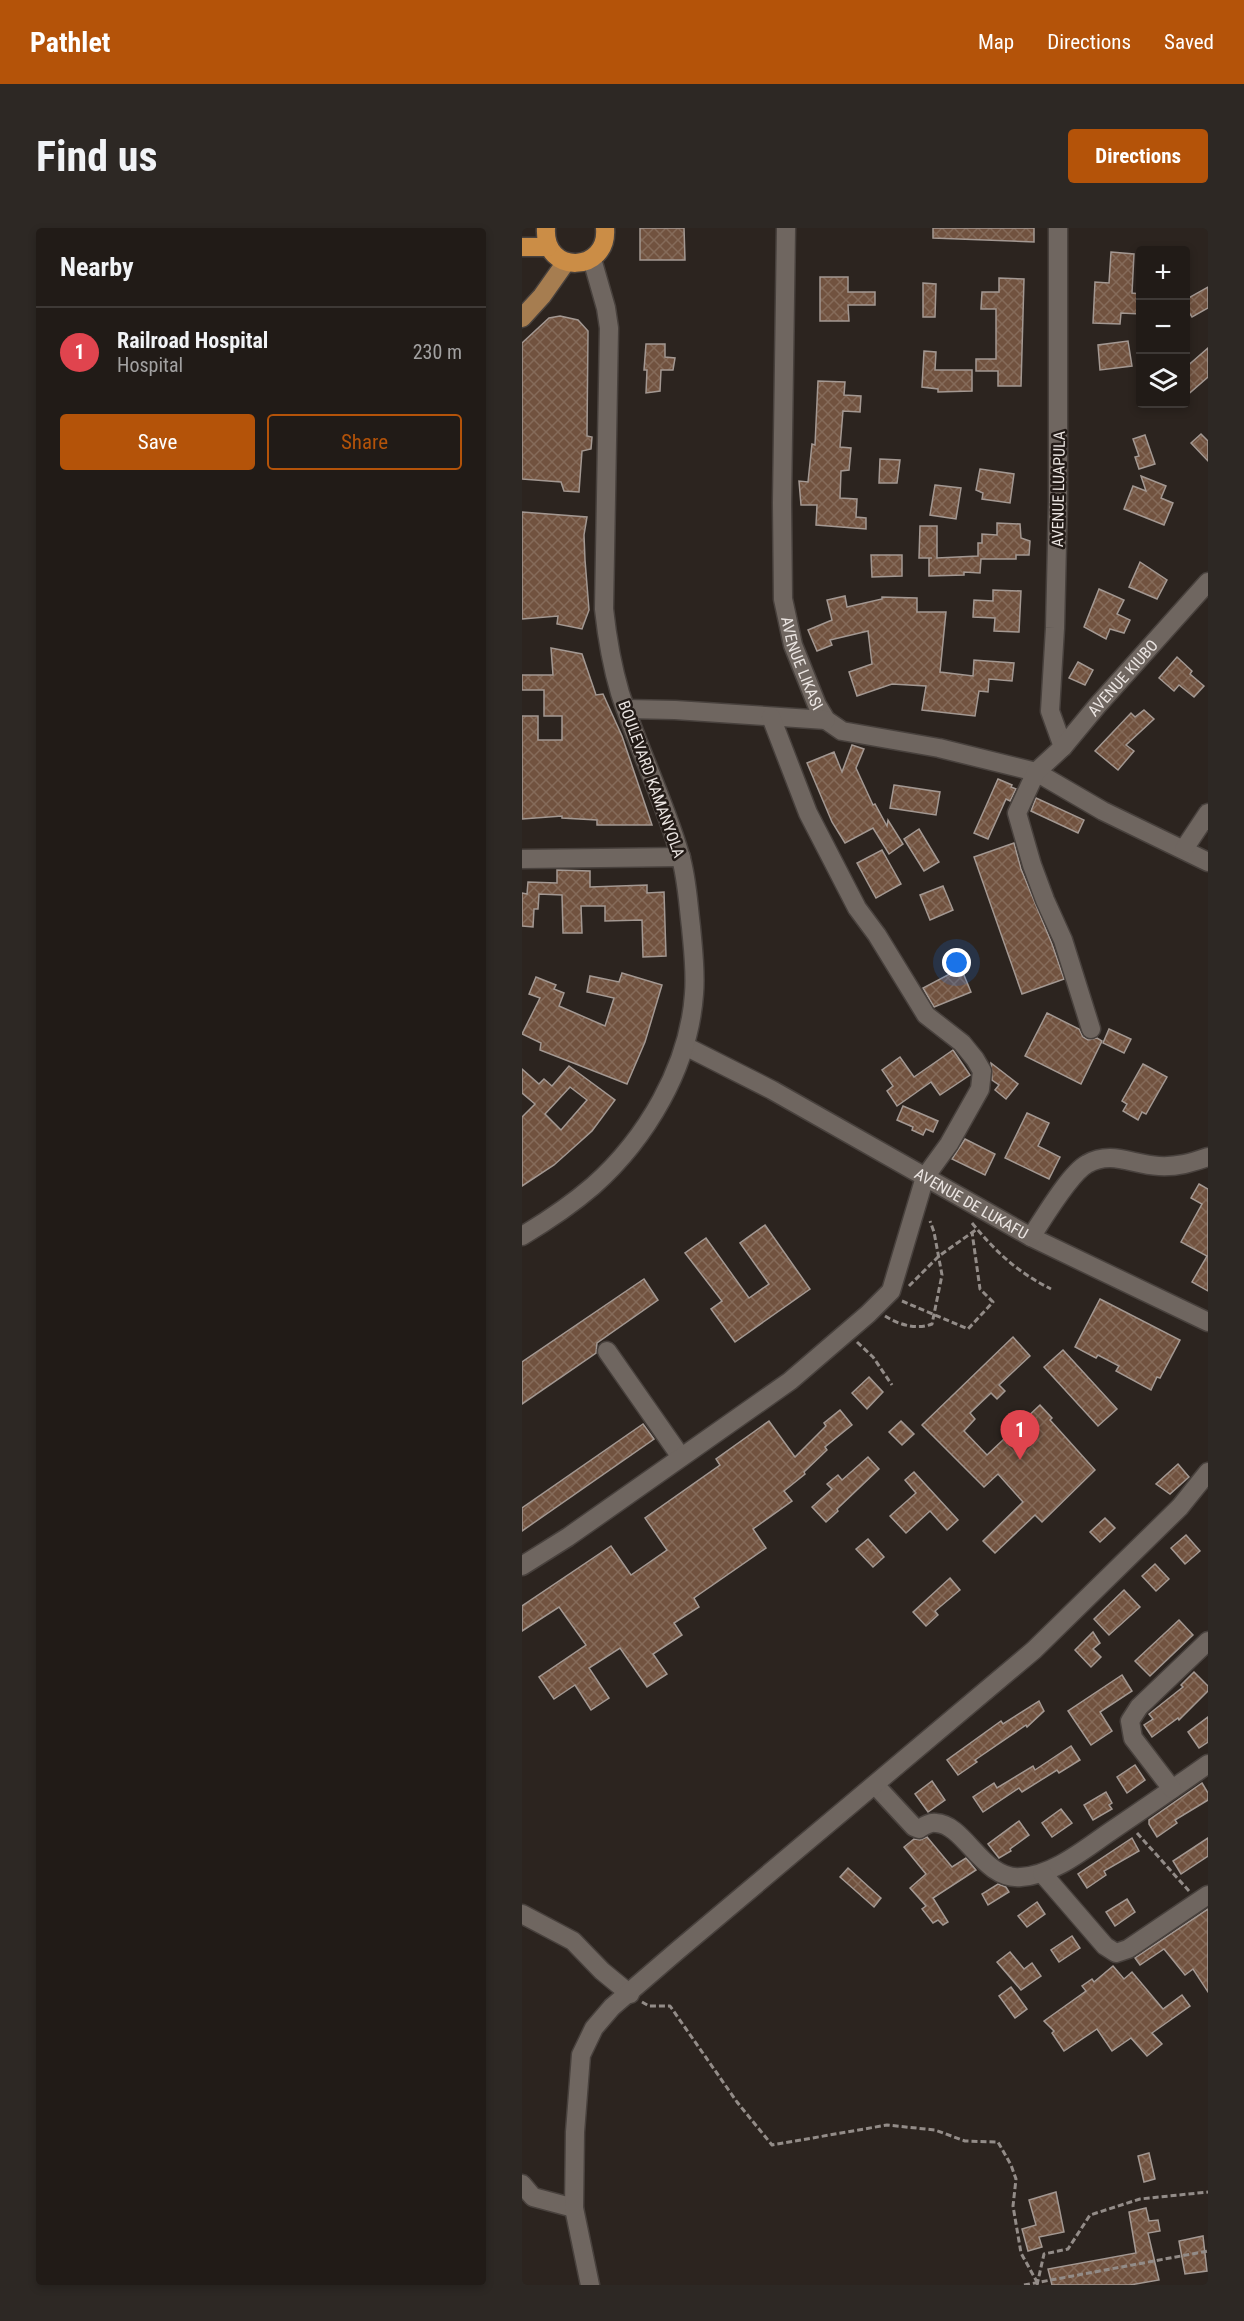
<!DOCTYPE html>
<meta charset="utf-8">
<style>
body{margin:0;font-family:"Roboto Condensed",sans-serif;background:#2d2824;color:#f1f3f6}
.controls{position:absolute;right:18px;top:18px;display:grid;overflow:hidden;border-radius:6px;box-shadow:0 3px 9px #0003}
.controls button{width:54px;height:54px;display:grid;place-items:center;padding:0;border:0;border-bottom:2px solid #3e3936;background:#211b17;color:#f1f3f6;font:30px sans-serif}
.you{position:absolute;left:435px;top:735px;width:21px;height:21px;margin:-15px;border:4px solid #fff;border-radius:50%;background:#1a73e8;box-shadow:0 0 0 9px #1a73e833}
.badge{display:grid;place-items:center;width:39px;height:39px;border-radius:50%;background:#b45309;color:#fff;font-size:20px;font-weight:700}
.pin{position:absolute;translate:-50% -50px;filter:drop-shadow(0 2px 3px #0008)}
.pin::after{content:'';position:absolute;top:32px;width:21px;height:18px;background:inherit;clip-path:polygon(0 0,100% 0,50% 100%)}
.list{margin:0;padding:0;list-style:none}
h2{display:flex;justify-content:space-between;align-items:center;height:78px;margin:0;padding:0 24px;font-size:26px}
h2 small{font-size:20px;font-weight:400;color:#a2a1a1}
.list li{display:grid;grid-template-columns:39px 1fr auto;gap:18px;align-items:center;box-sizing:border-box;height:90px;padding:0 24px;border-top:2px solid #3e3936}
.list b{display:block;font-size:22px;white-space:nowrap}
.list p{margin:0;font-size:20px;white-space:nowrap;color:#a2a1a1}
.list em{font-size:20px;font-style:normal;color:#a2a1a1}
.actions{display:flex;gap:12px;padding:18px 24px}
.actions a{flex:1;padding:14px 0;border:2px solid #b45309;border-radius:6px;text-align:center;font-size:21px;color:#b45309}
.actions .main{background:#b45309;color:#fff}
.icon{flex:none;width:33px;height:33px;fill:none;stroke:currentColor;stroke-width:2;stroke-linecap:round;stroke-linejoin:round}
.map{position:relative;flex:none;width:686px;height:2057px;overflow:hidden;border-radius:6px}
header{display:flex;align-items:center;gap:36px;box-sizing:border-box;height:84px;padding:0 30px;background:#b45309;color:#fff}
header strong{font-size:28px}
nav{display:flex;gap:33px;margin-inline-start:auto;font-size:21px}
.intro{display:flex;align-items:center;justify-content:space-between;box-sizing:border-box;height:144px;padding:0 36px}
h1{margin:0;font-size:42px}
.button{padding:15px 27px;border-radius:6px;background:#b45309;color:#fff;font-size:21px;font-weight:700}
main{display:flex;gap:36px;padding:0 36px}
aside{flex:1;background:#211b17;border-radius:6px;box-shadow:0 3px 9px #0003}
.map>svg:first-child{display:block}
</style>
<header>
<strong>Pathlet</strong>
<nav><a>Map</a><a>Directions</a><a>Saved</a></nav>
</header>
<div class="intro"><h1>Find us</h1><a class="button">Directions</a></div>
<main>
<aside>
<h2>Nearby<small></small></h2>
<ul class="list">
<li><span class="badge" style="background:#e0444e">1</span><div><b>Railroad Hospital</b><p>Hospital</p></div><em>230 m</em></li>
</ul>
<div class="actions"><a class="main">Save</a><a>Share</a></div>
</aside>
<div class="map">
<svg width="686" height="2057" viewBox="0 0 686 2057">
<defs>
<pattern id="building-cross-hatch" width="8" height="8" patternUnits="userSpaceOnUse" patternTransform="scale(1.5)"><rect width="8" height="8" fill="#71523f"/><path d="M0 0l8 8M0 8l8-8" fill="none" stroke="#856b5a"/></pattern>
</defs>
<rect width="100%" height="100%" fill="#2c241f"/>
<g fill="url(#building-cross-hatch)" stroke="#a39892" stroke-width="1.5" fill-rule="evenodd">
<path d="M 118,0 L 162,0 L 163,32 L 118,32 Z"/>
<path d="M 411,0 L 512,0 L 512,14 L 411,10 Z"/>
<path d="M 589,24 L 612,26 L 610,65 L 618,66 L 618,86 L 599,85 L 598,96 L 571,95 L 573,54 L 587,55 Z"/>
<path d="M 298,49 L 326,49 L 326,64 L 353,64 L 353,77 L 326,77 L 327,93 L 298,93 Z"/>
<path d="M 477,50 L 502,51 L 499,158 L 476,158 L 476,143 L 454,143 L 454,131 L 474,131 L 474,81 L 459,81 L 460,64 L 477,64 Z"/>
<path d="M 401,55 L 414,56 L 413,89 L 401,89 Z"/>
<path d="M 686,59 L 686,80 L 670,89 L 663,78 L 663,72 Z"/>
<path d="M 38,88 L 56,92 L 66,103 L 65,208 L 70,209 L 69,221 L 60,223 L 57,264 L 42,263 L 39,254 L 0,251 L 0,115 L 27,90 Z"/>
<path d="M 606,113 L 610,138 L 578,142 L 576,117 Z"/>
<path d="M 124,116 L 143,116 L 143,129 L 153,130 L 151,142 L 139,142 L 138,163 L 124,165 L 125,142 L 122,142 Z"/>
<path d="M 686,120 L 686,149 L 663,169 L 663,140 Z"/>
<path d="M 402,123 L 414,124 L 413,142 L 450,142 L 450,163 L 416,164 L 416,161 L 400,159 Z"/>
<path d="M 296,153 L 323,154 L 322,167 L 339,168 L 338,184 L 321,183 L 318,219 L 329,220 L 327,242 L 319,243 L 318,270 L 335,271 L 334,289 L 344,290 L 344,301 L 294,297 L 295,277 L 279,277 L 277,253 L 286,254 L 290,216 L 293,217 Z"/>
<path d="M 679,206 L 686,213 L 686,233 L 669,215 Z"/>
<path d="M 623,207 L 633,236 L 617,241 L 613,229 L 617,228 L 611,211 Z"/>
<path d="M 358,231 L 378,232 L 375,255 L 357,255 Z"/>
<path d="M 458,241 L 492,246 L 488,275 L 460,271 L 461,265 L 454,262 Z"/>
<path d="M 619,248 L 644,258 L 639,270 L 651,275 L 642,297 L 602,281 L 611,258 L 624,263 Z"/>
<path d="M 413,257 L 439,260 L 434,291 L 408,287 Z"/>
<path d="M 0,284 L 65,289 L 62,307 L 63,332 L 67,382 L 60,401 L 35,396 L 36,388 L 0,391 Z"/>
<path d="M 475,295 L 498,296 L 499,310 L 508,313 L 507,327 L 494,327 L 494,331 L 459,331 L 458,345 L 442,344 L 442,347 L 407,348 L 407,330 L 410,330 L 397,330 L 398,298 L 415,298 L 415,330 L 456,328 L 456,315 L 460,315 L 460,306 L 475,307 Z"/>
<path d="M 349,327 L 380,327 L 380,348 L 350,349 Z"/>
<path d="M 618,334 L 645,352 L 635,371 L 607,359 Z"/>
<path d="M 577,361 L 602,372 L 595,386 L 608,392 L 602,405 L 588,401 L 584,411 L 562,399 Z"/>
<path d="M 471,362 L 499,363 L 497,404 L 472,403 L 473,390 L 451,389 L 452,372 L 471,373 Z"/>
<path d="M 323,368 L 325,379 L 360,371 L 360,369 L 395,370 L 395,384 L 424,384 L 418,444 L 451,448 L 452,432 L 492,435 L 490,453 L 467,451 L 466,464 L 457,463 L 453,488 L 400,482 L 404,458 L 370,456 L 335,468 L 327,444 L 350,436 L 346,403 L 308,412 L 310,417 L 295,423 L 286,402 L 310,392 L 305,372 Z"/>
<path d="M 29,420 L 60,426 L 74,467 L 81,466 L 100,508 L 130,597 L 75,597 L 75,592 L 40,590 L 40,588 L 0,591 L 0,488 L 16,488 L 16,512 L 40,512 L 40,488 L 22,488 L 22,462 L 0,462 L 0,447 L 31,447 Z"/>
<path d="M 655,429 L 670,443 L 668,446 L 682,458 L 672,469 L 657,457 L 652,463 L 637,450 Z"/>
<path d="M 556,434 L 571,442 L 563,457 L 547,450 Z"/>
<path d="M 622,482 L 632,491 L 604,517 L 612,523 L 596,542 L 573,523 L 609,485 L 613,489 Z"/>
<path d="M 330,517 L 342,521 L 334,540 L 351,577 L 353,576 L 365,598 L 366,592 L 381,616 L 367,626 L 351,600 L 323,615 L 310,594 L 285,535 L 312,524 L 320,544 Z"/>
<path d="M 476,551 L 490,557 L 489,559 L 494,561 L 488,573 L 484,571 L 466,611 L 452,605 Z"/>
<path d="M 372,557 L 418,564 L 414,587 L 368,580 Z"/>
<path d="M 514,570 L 562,592 L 556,605 L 509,583 Z"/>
<path d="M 397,601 L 417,634 L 402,643 L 382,611 Z"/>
<path d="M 492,615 L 499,641 L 530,716 L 542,751 L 500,766 L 452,629 Z"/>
<path d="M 360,622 L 379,656 L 354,670 L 335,635 Z"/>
<path d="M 35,642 L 68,643 L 68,659 L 125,657 L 125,665 L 142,664 L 144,728 L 121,729 L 120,692 L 83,693 L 83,678 L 59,678 L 60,705 L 41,705 L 40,667 L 17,666 L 16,681 L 12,681 L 11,699 L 0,698 L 0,665 L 5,666 L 6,654 L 35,655 Z"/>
<path d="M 421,658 L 431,682 L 408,692 L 398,667 Z"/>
<path d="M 439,740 L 449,764 L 412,779 L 401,760 Z"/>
<path d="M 100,745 L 140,757 L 123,814 L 105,856 L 18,822 L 19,815 L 0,806 L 18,770 L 7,766 L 14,749 L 34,757 L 32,761 L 42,765 L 37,778 L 83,798 L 92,770 L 65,764 L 68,748 L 97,754 Z"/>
<path d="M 525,785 L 557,801 L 561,809 L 566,812 L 575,810 L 580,813 L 559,856 L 503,828 Z"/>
<path d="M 587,801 L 609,811 L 602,825 L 581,815 Z"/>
<path d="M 431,822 L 448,847 L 418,867 L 409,854 L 375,878 L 365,863 L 371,858 L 360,842 L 378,829 L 392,849 Z"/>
<path d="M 469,835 L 496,856 L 484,871 L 473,862 L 477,857 L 470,852 Z"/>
<path d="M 621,836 L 645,849 L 624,886 L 620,884 L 616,892 L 601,883 L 605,876 L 600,873 Z"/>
<path d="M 47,838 L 93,872 L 70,903 L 32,937 L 0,958 L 0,889 L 13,876 L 0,865 L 0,841 L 17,856 L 22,851 L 30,858 ZM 48,859 L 65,872 L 39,902 L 23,886 Z"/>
<path d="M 381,878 L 416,893 L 411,904 L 404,901 L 401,907 L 390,902 L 391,899 L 375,892 Z"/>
<path d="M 505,885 L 527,895 L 516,918 L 538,929 L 527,951 L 483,930 Z"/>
<path d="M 443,911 L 473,926 L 463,947 L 430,931 Z"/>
<path d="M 677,956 L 686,961 L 686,1063 L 670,1054 L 685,1028 L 659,1014 L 680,976 L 669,970 Z"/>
<path d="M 243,997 L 288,1061 L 213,1114 L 189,1081 L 200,1073 L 163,1025 L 184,1010 L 227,1070 L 247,1056 L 218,1015 Z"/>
<path d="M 122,1051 L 136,1072 L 75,1115 L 74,1125 L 0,1176 L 0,1134 Z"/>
<path d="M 578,1071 L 658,1112 L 638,1150 L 635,1149 L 629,1162 L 594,1143 L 597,1138 L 576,1127 L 574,1130 L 553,1119 Z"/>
<path d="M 491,1109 L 508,1128 L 477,1157 L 483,1163 L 475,1171 L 469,1165 L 448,1185 L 453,1191 L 442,1203 L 465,1227 L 518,1177 L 530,1190 L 528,1192 L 573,1242 L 520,1294 L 513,1287 L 473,1325 L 461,1313 L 501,1274 L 476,1246 L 462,1259 L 400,1197 Z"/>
<path d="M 541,1122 L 595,1181 L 576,1198 L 522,1139 Z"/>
<path d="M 347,1149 L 361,1164 L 345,1181 L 330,1165 Z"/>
<path d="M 318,1182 L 330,1197 L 303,1219 L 305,1222 L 282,1244 L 283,1246 L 262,1263 L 270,1273 L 231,1301 L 244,1320 L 172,1370 L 177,1379 L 152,1395 L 160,1407 L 131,1426 L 145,1446 L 125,1459 L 98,1420 L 67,1440 L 87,1470 L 69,1482 L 53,1457 L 32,1471 L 17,1449 L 64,1417 L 37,1379 L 0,1403 L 0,1378 L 89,1318 L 109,1347 L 145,1322 L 123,1290 L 198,1237 L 194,1231 L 247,1193 L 273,1229 L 304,1198 L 302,1195 Z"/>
<path d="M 379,1193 L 392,1206 L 380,1217 L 367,1204 Z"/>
<path d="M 121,1196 L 132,1211 L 0,1303 L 0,1280 Z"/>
<path d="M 346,1229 L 357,1241 L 315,1281 L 316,1283 L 304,1294 L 290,1279 L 310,1261 L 305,1256 L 316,1247 L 320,1252 Z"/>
<path d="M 656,1236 L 667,1249 L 648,1266 L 634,1256 Z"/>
<path d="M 392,1244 L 436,1292 L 425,1302 L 408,1283 L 384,1305 L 368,1288 L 394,1265 L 383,1252 Z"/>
<path d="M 583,1290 L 593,1300 L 578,1314 L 568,1304 Z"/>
<path d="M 664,1307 L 678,1323 L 663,1336 L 649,1320 Z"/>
<path d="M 346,1311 L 362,1329 L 351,1339 L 334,1321 Z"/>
<path d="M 633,1336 L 647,1351 L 634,1363 L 620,1348 Z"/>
<path d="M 428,1350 L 438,1362 L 413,1383 L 416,1387 L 404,1398 L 391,1384 Z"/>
<path d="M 602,1362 L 618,1379 L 587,1407 L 572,1391 Z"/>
<path d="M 657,1392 L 671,1407 L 628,1448 L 613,1433 Z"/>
<path d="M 571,1404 L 578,1415 L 571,1421 L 579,1429 L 569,1439 L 553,1422 Z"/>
<path d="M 672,1444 L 686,1458 L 686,1463 L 657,1492 L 656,1490 L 630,1509 L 622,1497 L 631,1491 L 627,1486 L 661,1459 L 659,1457 Z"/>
<path d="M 600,1447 L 610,1463 L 578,1484 L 590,1503 L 569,1517 L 546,1483 Z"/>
<path d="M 517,1473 L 522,1483 L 505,1499 L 504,1497 L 453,1532 L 455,1534 L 436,1547 L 425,1532 L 479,1493 L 481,1496 Z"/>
<path d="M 686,1489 L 686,1514 L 677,1520 L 666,1504 Z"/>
<path d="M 549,1518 L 558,1532 L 537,1545 L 535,1542 L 500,1564 L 497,1560 L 461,1584 L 451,1569 L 472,1555 L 475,1560 L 511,1538 L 513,1542 Z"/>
<path d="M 613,1537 L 623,1552 L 605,1565 L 595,1549 Z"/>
<path d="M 410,1553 L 423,1572 L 406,1584 L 393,1566 Z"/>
<path d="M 680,1555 L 686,1565 L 686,1572 L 653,1592 L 655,1595 L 635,1609 L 627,1596 L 627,1592 Z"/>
<path d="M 584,1564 L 590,1575 L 587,1577 L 590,1581 L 571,1592 L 562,1577 Z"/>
<path d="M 539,1581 L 550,1595 L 530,1609 L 520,1595 Z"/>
<path d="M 497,1593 L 507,1607 L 488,1621 L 489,1623 L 477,1630 L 466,1616 Z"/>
<path d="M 405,1609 L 430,1639 L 444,1630 L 454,1642 L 411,1670 L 426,1694 L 421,1697 L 416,1692 L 411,1695 L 400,1681 L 404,1678 L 388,1660 L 404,1646 L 382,1619 L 392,1611 L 398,1612 Z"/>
<path d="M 610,1610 L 617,1623 L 582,1643 L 584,1647 L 565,1660 L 556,1646 Z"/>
<path d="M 686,1610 L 686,1628 L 659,1646 L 651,1633 Z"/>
<path d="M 326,1640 L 359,1670 L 352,1679 L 318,1649 Z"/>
<path d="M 476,1656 L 484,1659 L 487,1664 L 466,1677 L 460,1666 Z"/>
<path d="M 605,1671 L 613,1684 L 593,1698 L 584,1684 Z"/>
<path d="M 515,1674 L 523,1686 L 505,1699 L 496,1688 Z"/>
<path d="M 686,1681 L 686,1764 L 671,1741 L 663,1747 L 642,1721 L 618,1737 L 613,1730 Z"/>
<path d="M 550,1708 L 558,1720 L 537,1734 L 529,1722 Z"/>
<path d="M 488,1724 L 502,1741 L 510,1735 L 519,1748 L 499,1762 L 475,1734 Z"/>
<path d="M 591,1738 L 602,1751 L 610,1744 L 641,1781 L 660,1767 L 668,1778 L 630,1805 L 640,1816 L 625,1828 L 609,1810 L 590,1823 L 575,1801 L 542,1823 L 530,1805 L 532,1803 L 522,1793 L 564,1763 L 560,1758 L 570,1751 L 572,1754 Z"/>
<path d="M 489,1759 L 505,1781 L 493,1790 L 477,1768 Z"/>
<path d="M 627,1925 L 633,1951 L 622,1954 L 616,1928 Z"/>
<path d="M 534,1964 L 542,2004 L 517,2009 L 520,2019 L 506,2023 L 500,2001 L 514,1997 L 507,1972 Z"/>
<path d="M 624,1980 L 627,1993 L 636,1992 L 638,2003 L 626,2005 L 637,2052 L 608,2057 L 530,2057 L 526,2041 L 614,2025 L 607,1984 Z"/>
<path d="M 681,2008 L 685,2043 L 663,2046 L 657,2013 Z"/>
</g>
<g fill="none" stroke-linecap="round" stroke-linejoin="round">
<defs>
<g id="minor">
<path id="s1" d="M 264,0 L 260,275 L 261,371 L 271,417 L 295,477 L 304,492 L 320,503 L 417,520 L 514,544 L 581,583 L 686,634"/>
<path d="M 536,0 L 536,273 L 533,400 L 528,483 L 541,519"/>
<path d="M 104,481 L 153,482 L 304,492"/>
<path d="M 662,621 L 686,585"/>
<path d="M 0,631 L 159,629"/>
<path id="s2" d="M 569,801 L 541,712 L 523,672 L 510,637 L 495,585 L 514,544 L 541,519 L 575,478 L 686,354"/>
<path id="s3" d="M 163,818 L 250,862 L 509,1009 L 686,1094"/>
<path d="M 0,1008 C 25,993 49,977 71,958 C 124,911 167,839 172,766 C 174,744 171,721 169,699 C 166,675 165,649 158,627 C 142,572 116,520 98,465 C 90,438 85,409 82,381 L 87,100 L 84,80 L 70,31"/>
<path d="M 509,1009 C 521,991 548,945 565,936 C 590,922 610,937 637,938 C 655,939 669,935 686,929"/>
<path d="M 85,1123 L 159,1229"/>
<path d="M 0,1338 L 46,1309 L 268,1153 L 346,1086 L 369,1063 L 403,949 L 427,916 L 458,861 L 460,843 L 453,831 L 440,815 L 404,787 L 355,707 L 335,680 L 286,585 L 249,489"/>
<path d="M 354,1558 L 392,1599 L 397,1601 C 402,1598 408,1594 414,1595 C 443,1596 461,1653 499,1649 C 533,1647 565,1619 592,1601 C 623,1580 655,1558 686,1536"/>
<path d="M 650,1561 L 611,1510 L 608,1493 L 617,1479 L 686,1413"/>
<path d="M 520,1645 L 583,1718 L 594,1725 L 606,1721 L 686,1667"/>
<path d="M 0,1686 L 51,1713 L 80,1743 L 108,1766"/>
<path d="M 0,1956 L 11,1969 L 52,1980"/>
<path d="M 68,2057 L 52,1980 L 53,1904 L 59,1827 L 72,1800 L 90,1779 L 155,1723 L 512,1422 L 658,1279 L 686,1244"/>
</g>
<path id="major" d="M 0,90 L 20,68 L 44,34"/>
<g id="highway">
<path d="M 24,0 C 21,48 87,45 83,0"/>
<path d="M 0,19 L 26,19"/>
</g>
</defs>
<use href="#minor" stroke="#48413d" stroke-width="21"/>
<use href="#major" stroke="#48413d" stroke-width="21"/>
<use href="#highway" stroke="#48413d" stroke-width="21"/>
<g stroke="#938c88" stroke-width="3" stroke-dasharray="6 3" stroke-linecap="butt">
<path d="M 450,995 C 474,1024 495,1044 529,1061"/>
<path d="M 387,1058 L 417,1028 L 455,1001"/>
<path d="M 380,1073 L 446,1101 L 471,1074 L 458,1061 L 450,1004"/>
<path d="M 363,1088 C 377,1097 395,1102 410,1096 L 420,1047 L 412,1004 L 408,993"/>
<path d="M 335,1114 L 351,1129 L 370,1157"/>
<path d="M 615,1605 L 667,1663"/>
<path d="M 120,1774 L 127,1778 L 148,1778 L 215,1874 L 250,1917 L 365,1897 L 413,1902 L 443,1913 L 476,1914 L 489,1937 L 494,1951 L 491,1978 L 499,2025 L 515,2054"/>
<path d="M 502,2057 L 686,2023"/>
<path d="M 515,2057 L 522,2026 L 546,2021 L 568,1987 L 618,1971 L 686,1964"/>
</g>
<use href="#minor" stroke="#6f6660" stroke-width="18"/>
<use href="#major" stroke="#a67d50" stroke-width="18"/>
<use href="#highway" stroke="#cb8d46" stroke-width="18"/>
</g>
<g text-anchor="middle" stroke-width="5" stroke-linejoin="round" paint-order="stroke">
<g font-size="16" fill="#ebe5e2" stroke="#221a16">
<text transform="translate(536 261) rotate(-89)" y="6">AVENUE LUAPULA</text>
<text dy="6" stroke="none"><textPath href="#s1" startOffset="438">AVENUE LIKASI</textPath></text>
<text dy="6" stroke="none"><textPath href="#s2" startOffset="402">AVENUE KIUBO</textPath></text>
<text transform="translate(130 551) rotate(70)" y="6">BOULEVARD KAMANYOLA</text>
<text dy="6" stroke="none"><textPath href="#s3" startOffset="327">AVENUE DE LUKAFU</textPath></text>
</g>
</g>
</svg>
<div class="controls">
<button>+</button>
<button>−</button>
<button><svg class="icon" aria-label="layers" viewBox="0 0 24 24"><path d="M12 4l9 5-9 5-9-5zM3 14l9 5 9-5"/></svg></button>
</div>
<div class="you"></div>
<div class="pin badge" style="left:498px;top:1232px;background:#e0444e">1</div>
</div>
</main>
